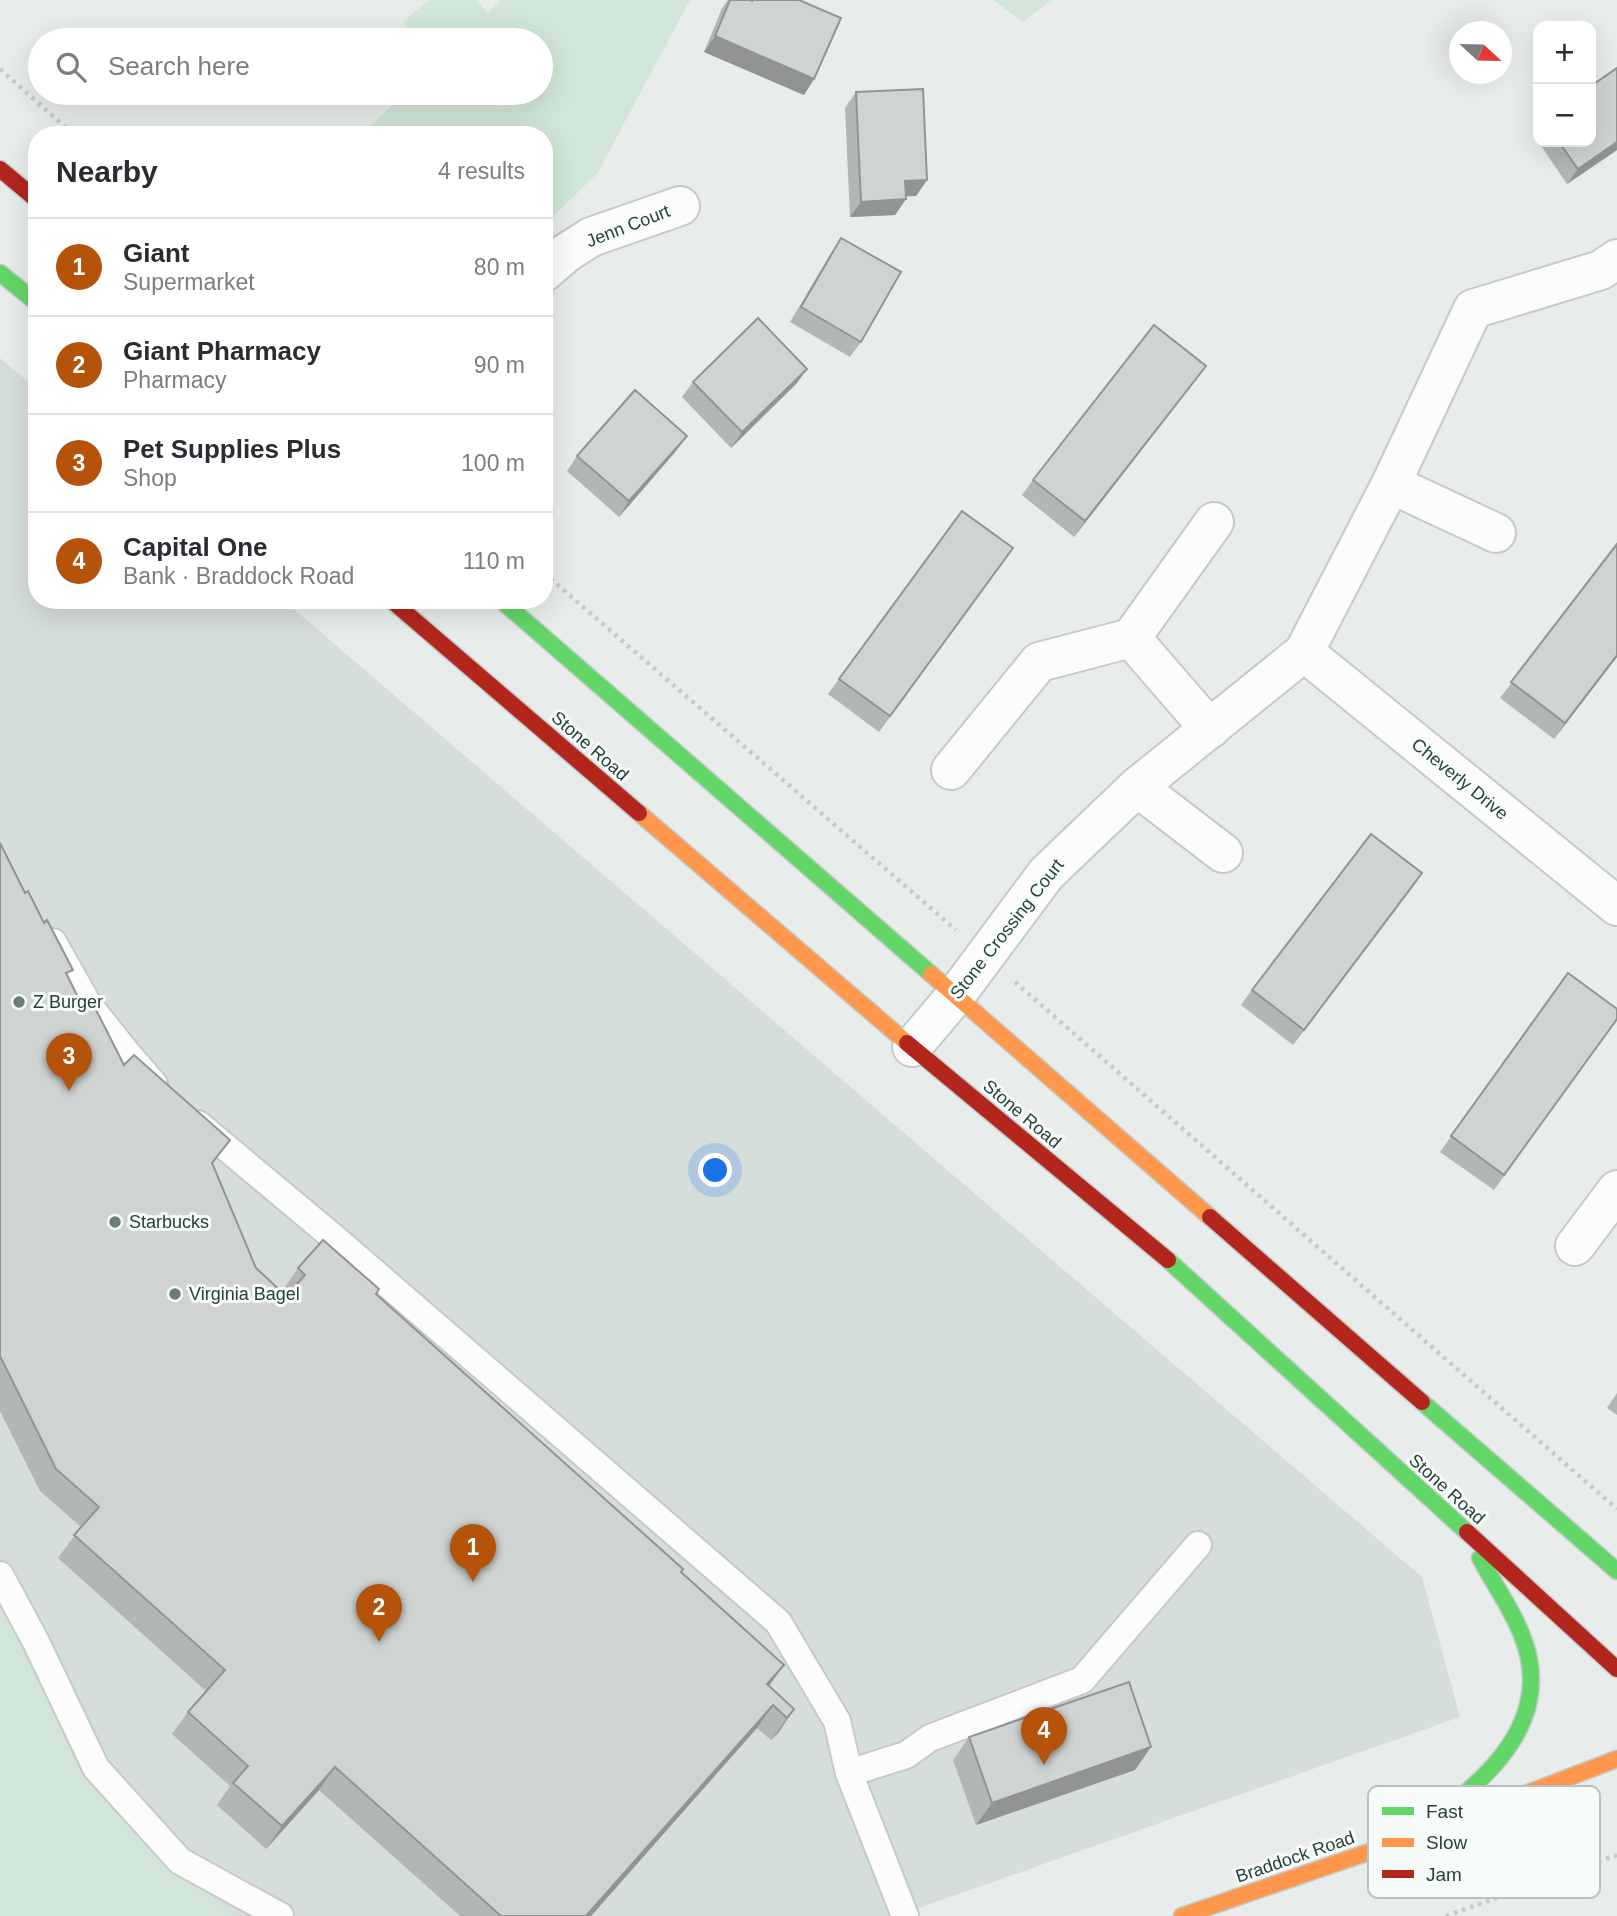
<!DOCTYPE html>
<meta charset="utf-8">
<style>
body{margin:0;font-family:Helvetica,sans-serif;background:#f2f2f3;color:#2b2b33}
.controls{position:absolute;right:21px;top:21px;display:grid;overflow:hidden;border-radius:14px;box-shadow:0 7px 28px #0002}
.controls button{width:63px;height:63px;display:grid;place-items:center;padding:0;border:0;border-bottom:2px solid #e1e1e2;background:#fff;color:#2b2b33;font:35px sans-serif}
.compass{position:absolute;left:1449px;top:21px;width:63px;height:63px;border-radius:50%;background:#fff;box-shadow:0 7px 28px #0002;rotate:112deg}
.you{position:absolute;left:716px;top:1171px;width:24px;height:24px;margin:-18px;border:5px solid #fff;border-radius:50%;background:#1a73e8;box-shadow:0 0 0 10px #1a73e833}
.badge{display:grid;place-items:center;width:46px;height:46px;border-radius:50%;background:#b45309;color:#fff;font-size:23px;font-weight:700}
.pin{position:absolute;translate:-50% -58px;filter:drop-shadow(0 2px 4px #0008)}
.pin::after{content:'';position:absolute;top:37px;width:24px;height:21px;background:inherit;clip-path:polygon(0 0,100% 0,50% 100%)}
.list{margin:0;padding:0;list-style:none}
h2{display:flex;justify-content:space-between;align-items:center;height:91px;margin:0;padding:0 28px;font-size:30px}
h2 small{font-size:23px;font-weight:400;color:#7c7c81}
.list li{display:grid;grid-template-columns:46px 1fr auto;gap:21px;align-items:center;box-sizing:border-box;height:98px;padding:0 28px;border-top:2px solid #e1e1e2}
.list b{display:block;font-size:26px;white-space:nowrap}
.list p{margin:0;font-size:23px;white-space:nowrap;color:#7c7c81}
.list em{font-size:23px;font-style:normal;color:#7c7c81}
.icon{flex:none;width:38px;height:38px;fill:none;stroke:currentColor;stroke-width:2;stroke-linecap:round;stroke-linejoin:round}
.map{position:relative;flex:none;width:1617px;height:1916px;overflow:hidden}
.search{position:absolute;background:#fff;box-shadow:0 7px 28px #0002;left:28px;top:28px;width:525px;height:77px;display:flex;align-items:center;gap:18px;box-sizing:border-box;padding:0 24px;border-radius:38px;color:#7c7c81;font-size:26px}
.panel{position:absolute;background:#fff;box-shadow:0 7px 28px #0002;left:28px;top:126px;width:525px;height:483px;border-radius:28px}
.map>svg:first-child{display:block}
</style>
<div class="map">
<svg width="1617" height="1916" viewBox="0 0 1617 1916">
<rect width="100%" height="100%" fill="#e8edeb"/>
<path fill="#d6dedb" d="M 0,358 L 37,389 L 37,600 L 283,600 L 1422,1577 L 1460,1717 L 896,1916 L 231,1916 L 83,1774 L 0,1601 Z"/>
<g fill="#d1e6d8">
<path d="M 429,0 L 476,0 L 488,13 L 501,0 L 690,0 L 597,174 L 544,225 L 544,135 L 361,135 L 405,93 L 541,93 L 541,40 L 419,40 L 403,22 Z"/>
<path d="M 993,0 L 1051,0 L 1023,22 Z"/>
<path d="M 0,1601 L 83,1774 L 231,1916 L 0,1916 Z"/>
</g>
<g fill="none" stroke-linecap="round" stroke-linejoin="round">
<defs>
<g id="lane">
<path d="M 53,942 L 88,1004 L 127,1053 L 154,1084"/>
<path d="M 198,1124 L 339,1242 L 778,1622 L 837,1721 L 849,1773 L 905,1916"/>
<path d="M 0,1575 L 36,1642 L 96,1768 L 180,1861 L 280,1916"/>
<path d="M 849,1773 L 906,1755 L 930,1738 L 1082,1680 L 1198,1545"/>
</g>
<g id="street">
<path d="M 544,272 L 566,253 L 591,237 L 680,206"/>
<path d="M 1391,484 L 1496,533"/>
<path d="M 1131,638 L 1214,522"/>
<path d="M 1304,652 L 1617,906"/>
<path d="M 951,770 L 1039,662 L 1131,638 L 1210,729"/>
<path d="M 1137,787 L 1223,853"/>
<path d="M 912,1047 L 956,995 L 1046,874 L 1137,787 L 1304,652 L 1391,484 L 1473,309 L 1601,270 L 1617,259"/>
<path d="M 1575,1246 L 1617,1190"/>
</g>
<g id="fast">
<path d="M 0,273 L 37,303"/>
<path d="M 501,600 L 931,974"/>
<path d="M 1168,1260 L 1467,1532"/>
<path d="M 1422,1402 L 1617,1571"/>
<path d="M 1407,1839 C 1464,1795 1545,1742 1529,1659 C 1522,1623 1497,1590 1480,1558"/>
</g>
<g id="slow">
<path d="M 639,813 L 907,1043"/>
<path d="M 931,974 L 1210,1217"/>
<path d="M 1182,1916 L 1407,1839 L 1617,1759"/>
</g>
<g id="jam">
<path d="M 0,169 L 37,200"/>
<path d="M 391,600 L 639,813"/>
<path d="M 907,1043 L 1168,1260"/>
<path d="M 1210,1217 L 1422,1402"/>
<path d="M 1467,1532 L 1617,1669"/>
</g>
</defs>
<use href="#lane" stroke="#c5cac8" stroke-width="30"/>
<use href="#street" stroke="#c5cac8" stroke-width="42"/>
<use href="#fast" stroke="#c3cbc8" stroke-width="19"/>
<use href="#slow" stroke="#c3cbc8" stroke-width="19"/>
<use href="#jam" stroke="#c3cbc8" stroke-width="19"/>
<g stroke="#c3ccca" stroke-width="4.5" stroke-dasharray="3.5 5" stroke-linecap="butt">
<path d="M 0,69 L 74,135"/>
<path d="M 544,573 L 956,930"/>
<path d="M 1015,982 L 1617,1509"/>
<path d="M 1446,1916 L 1617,1855"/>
</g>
<use href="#lane" stroke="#fcfcfc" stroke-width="26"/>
<use href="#street" stroke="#fcfcfc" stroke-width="38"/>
<use href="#fast" stroke="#63d668" stroke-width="16"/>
<use href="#slow" stroke="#ff974d" stroke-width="16"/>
<use href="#jam" stroke="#b3261e" stroke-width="16"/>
</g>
<g fill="#b2b6b5">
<path d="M 728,0 L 799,0 L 814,79 L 804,95 L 704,52 L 722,8 Z"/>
<path d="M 1617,68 L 1617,150 L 1567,184 L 1533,134 L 1538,126 L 1538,142 L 1591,142 Z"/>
<path d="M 856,92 L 927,180 L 916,196 L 906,196 L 906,199 L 895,215 L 850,217 L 845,108 Z"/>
<path d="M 841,238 L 861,342 L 850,357 L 790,322 L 831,253 Z"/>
<path d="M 1206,366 L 1195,381 L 1074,537 L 1022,495 L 1033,480 Z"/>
<path d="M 807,369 L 796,384 L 731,448 L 682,397 L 693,382 Z"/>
<path d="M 676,451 L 619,517 L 567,471 L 577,456 Z"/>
<path d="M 962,511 L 1013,548 L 879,732 L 828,694 Z"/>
<path d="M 1617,544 L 1617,657 L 1554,739 L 1500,698 Z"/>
<path d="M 0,843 L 81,1003 L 124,1065 L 212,1165 L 256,1268 L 286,1296 L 282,1291 L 298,1268 L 376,1294 L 681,1572 L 769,1686 L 794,1709 L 771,1740 L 757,1728 L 591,1916 L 460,1916 L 319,1790 L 266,1849 L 217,1805 L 230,1786 L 172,1734 L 188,1712 L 206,1691 L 58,1558 L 81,1527 L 40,1491 L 0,1411 Z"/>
<path d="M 1412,888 L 1293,1045 L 1241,1005 L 1252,990 Z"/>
<path d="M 1568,973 L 1617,1019 L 1494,1190 L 1440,1152 Z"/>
<path d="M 1617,1393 L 1617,1415 L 1607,1408 Z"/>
<path d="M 969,1737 L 1135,1770 L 976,1825 L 953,1760 Z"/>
</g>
<g fill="#919493">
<path d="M 715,36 L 814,79 L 804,95 L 704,52 Z"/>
<path d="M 1617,142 L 1617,150 L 1567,184 L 1578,169 Z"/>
<path d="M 927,180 L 916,196 L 894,197 L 905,181 Z"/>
<path d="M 906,199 L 895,215 L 850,217 L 861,202 Z"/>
<path d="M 1206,366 L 1195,381 L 1074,537 L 1085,521 Z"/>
<path d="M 807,369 L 796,384 L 731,448 L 742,432 Z"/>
<path d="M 687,436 L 676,451 L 619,517 L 629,501 Z"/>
<path d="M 1617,655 L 1617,657 L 1554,739 L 1565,723 Z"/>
<path d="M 1422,873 L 1412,888 L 1293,1045 L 1304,1030 Z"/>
<path d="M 784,1665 L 768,1687 L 767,1684 Z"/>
<path d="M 773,1705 L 757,1728 L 591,1916 L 586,1916 Z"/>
<path d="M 794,1709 L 779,1732 L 771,1740 L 787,1718 Z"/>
<path d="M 1151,1747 L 1135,1770 L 976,1825 L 992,1803 Z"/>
<path d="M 335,1767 L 319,1790 L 266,1849 L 282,1826 Z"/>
</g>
<g fill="#cfd4d2" stroke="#919493" stroke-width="2">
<path d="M 730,0 L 750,0 L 752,1 L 752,0 L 799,0 L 841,18 L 814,79 L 715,36 Z"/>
<path d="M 1617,68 L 1617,142 L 1578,169 L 1559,142 L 1591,142 L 1591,86 Z"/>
<path d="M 923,89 L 927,180 L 905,181 L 906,199 L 861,202 L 856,92 Z"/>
<path d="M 841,238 L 901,272 L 861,342 L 801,307 Z"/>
<path d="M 758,318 L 807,369 L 742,432 L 693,382 Z"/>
<path d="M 1154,325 L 1206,366 L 1085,521 L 1033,480 Z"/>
<path d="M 635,390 L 687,436 L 629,501 L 577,456 Z"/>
<path d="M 962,511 L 1013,548 L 890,716 L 839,679 Z"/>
<path d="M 1617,544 L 1617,655 L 1565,723 L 1511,682 Z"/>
<path d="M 1371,834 L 1422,873 L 1304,1030 L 1252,990 Z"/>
<path d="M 0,843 L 25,893 L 28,891 L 44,923 L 47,920 L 73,970 L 66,973 L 81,1003 L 90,998 L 124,1065 L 134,1055 L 230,1140 L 212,1163 L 256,1268 L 286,1296 L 305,1275 L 298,1268 L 323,1240 L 379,1289 L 376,1294 L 683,1569 L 681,1572 L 784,1665 L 767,1684 L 794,1709 L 787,1718 L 773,1705 L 586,1916 L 501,1916 L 335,1767 L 282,1826 L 233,1783 L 248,1766 L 188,1712 L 225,1670 L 74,1535 L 99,1507 L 56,1469 L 0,1356 Z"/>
<path d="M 1568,973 L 1617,1009 L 1617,1019 L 1504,1175 L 1451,1136 Z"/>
<path d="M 1129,1682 L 1151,1747 L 992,1803 L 969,1737 Z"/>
</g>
<g fill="#697e78" stroke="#f7fbf9" stroke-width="2.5">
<circle cx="19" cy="1002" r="7"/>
<circle cx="115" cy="1222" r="7"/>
<circle cx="175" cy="1294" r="7"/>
</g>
<g text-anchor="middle" stroke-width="6" stroke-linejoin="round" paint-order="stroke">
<g font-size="18" fill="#24423a" stroke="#f7fbf9">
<text transform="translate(628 226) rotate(-21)" y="6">Jenn Court</text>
<text transform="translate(590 746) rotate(41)" y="6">Stone Road</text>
<text transform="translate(1460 779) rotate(39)" y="6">Cheverly Drive</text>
<text transform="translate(1007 929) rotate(-52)" y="6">Stone Crossing Court</text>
<text transform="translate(1022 1114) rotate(40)" y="6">Stone Road</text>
<text transform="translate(1447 1489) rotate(42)" y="6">Stone Road</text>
<text transform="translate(1295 1857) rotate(-19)" y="6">Braddock Road</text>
</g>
<g font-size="18" fill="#24423a" stroke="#f7fbf9" text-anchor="start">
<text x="33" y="1008">Z Burger</text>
<text x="129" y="1228">Starbucks</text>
<text x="189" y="1300">Virginia Bagel</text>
</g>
</g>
<rect x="1368" y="1786" width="232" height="112" rx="10" fill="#f7fbf9" stroke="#b8c4c0" stroke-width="2"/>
<rect x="1382" y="1807" width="32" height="8" fill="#63d668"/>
<rect x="1382" y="1838" width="32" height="9" fill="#ff974d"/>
<rect x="1382" y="1870" width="32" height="8" fill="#b3261e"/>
<g font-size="19" fill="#24423a">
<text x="1426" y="1818">Fast</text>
<text x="1426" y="1849">Slow</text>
<text x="1426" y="1881">Jam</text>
</g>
</svg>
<div class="controls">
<button>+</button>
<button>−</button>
</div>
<svg class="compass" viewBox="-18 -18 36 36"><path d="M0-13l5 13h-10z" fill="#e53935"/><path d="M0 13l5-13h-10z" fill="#7c7c81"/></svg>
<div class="you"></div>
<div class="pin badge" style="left:473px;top:1582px">1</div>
<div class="pin badge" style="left:379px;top:1642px">2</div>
<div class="pin badge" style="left:69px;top:1091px">3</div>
<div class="pin badge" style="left:1044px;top:1765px">4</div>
<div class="search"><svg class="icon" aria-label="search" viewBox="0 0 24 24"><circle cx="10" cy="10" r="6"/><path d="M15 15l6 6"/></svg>Search here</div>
<section class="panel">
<h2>Nearby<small>4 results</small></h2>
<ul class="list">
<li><span class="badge">1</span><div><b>Giant</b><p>Supermarket</p></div><em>80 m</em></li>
<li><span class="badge">2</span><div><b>Giant Pharmacy</b><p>Pharmacy</p></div><em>90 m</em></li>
<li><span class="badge">3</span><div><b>Pet Supplies Plus</b><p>Shop</p></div><em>100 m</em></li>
<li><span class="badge">4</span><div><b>Capital One</b><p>Bank · Braddock Road</p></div><em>110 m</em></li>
</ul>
</section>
</div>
